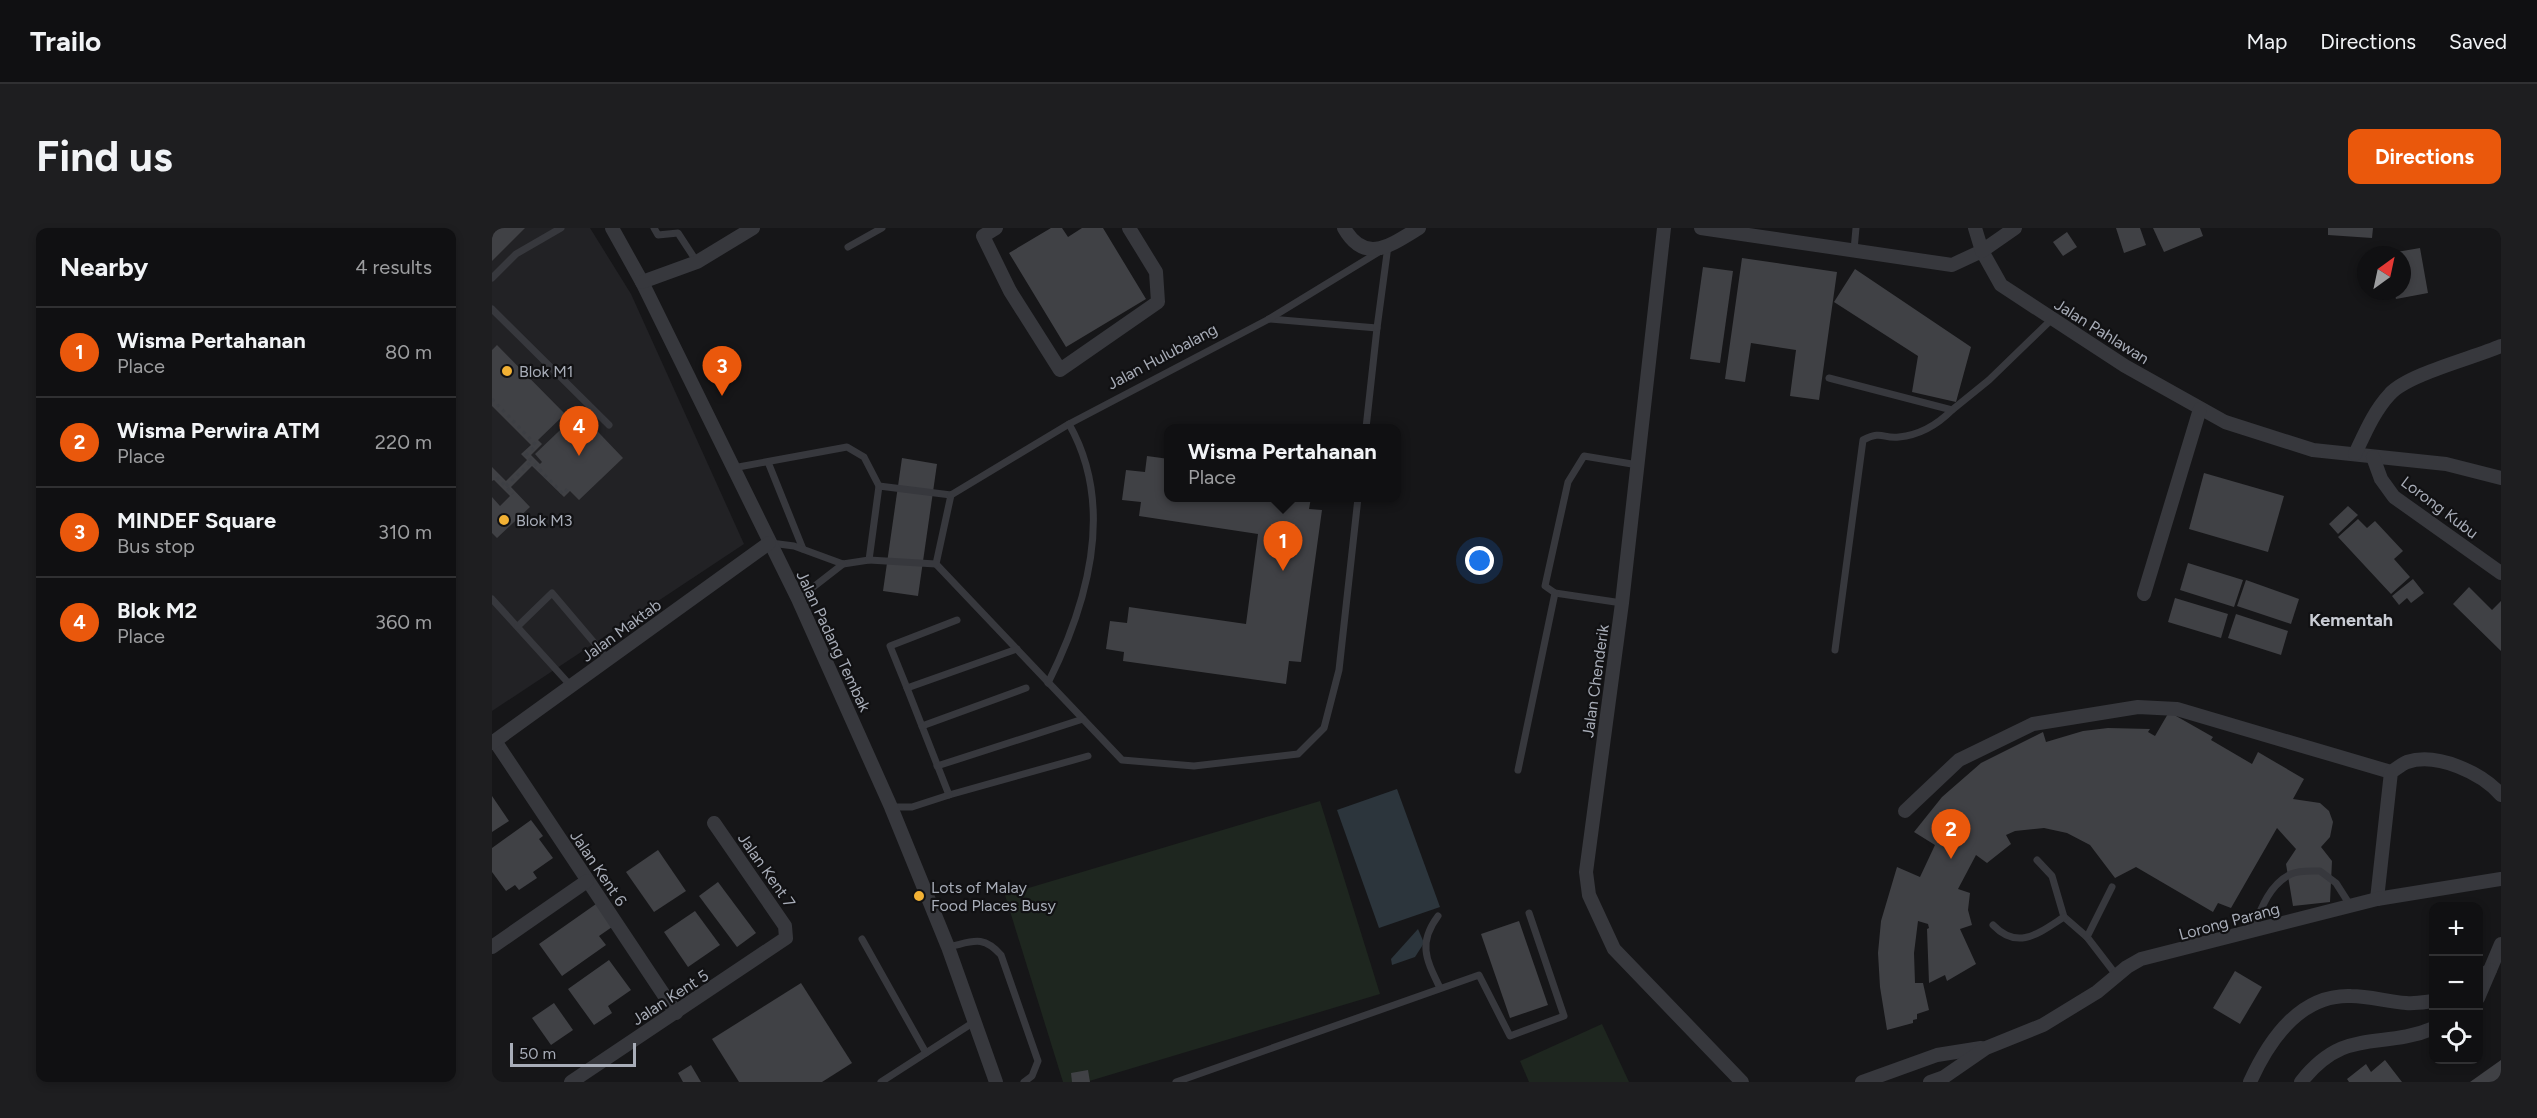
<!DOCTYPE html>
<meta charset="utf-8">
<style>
body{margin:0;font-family:Figtree,sans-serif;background:#1e1e20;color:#f1f3f6}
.controls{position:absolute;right:18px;bottom:18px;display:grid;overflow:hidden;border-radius:12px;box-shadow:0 3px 9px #0003}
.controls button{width:54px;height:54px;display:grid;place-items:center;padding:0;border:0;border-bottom:2px solid #303032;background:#101012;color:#f1f3f6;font:30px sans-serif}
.compass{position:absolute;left:1865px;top:18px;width:54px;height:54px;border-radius:50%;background:#101012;box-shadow:0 3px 9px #0003;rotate:33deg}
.scale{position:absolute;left:18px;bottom:15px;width:126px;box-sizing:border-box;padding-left:6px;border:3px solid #a8adb8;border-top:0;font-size:16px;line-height:21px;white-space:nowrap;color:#a8adb8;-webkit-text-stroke:4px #111113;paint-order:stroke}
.you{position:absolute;left:988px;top:333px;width:21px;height:21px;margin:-15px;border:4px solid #fff;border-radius:50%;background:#1a73e8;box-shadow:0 0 0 9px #1a73e833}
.badge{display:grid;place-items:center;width:39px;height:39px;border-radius:50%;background:#ea580c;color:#fff;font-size:20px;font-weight:700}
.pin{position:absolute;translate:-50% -50px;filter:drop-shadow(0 2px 3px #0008)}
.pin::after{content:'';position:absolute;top:32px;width:21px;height:18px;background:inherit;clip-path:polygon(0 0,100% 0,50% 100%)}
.popup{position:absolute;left:672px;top:196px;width:237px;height:78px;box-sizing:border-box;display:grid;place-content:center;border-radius:12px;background:#101012;filter:drop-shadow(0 2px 4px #0005);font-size:20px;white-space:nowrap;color:#9c9d9f}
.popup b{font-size:22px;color:#f1f3f6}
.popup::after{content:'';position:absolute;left:50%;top:100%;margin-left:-12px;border:12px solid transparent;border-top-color:#101012}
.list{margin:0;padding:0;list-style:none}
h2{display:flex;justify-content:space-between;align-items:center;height:78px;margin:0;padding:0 24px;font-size:26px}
h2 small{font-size:20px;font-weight:400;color:#9c9d9f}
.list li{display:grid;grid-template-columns:39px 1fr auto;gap:18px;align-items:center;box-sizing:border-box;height:90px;padding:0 24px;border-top:2px solid #303032}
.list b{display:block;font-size:22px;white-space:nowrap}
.list p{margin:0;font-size:20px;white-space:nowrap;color:#9c9d9f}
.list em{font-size:20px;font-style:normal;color:#9c9d9f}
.icon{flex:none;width:33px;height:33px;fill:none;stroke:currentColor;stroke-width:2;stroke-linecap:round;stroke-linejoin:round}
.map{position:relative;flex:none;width:2009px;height:854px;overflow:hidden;border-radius:12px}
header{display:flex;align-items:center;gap:36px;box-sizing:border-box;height:84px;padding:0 30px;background:#101012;border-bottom:2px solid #303032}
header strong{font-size:28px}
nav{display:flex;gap:33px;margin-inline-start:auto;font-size:21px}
.intro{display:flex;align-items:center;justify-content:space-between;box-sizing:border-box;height:144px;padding:0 36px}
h1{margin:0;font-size:42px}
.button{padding:15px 27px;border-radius:12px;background:#ea580c;color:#fff;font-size:21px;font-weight:700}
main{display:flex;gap:36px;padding:0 36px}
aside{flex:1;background:#101012;border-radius:12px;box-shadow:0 3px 9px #0003}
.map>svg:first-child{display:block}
</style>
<header>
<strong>Trailo</strong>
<nav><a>Map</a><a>Directions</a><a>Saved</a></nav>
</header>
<div class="intro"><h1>Find us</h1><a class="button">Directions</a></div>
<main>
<aside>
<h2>Nearby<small>4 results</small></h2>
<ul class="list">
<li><span class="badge">1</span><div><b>Wisma Pertahanan</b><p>Place</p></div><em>80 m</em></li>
<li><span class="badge">2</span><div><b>Wisma Perwira ATM</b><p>Place</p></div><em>220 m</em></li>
<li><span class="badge">3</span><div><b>MINDEF Square</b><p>Bus stop</p></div><em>310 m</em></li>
<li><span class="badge">4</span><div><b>Blok M2</b><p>Place</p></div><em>360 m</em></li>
</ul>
</aside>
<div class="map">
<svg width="2009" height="854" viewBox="0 0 2009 854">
<rect width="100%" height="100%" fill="#161618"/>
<path fill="#222225" d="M 0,0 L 98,0 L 139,66 L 252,316 L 0,483 Z"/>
<g fill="#1e261f">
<path d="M 828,573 L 888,766 L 594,854 L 571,854 L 513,667 Z"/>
<path d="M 1110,796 L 1137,854 L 1037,854 L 1028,833 Z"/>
</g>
<g fill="#2c353c">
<path d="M 905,561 L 948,679 L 887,700 L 845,582 Z"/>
<path d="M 926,701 L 932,715 L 923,729 L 900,737 L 899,731 Z"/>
</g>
<g fill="#404145">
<path d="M 0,0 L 33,0 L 0,33 Z"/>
<path d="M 559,0 L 570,0 L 576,9 L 590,0 L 611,0 L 654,71 L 574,119 L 517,25 Z"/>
<path d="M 1624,0 L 1648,0 L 1654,17 L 1632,25 Z"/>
<path d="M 1661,0 L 1708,0 L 1711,8 L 1672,24 Z"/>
<path d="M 1836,0 L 1881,0 L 1880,10 L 1836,7 Z"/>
<path d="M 1575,4 L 1585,19 L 1571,28 L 1561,14 Z"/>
<path d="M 1928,20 L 1936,65 L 1904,71 L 1902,63 L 1910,63 L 1910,27 L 1893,26 Z"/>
<path d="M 1250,30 L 1345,44 L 1327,172 L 1298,168 L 1304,122 L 1259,115 L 1253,154 L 1233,151 Z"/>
<path d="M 1211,39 L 1241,43 L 1228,135 L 1198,131 Z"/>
<path d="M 1363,41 L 1479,119 L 1464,174 L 1420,164 L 1426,128 L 1342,74 Z"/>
<path d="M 5,117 L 73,186 L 46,212 L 50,216 L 39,227 L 48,236 L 50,234 L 43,226 L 87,184 L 131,230 L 87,272 L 78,263 L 72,269 L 40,238 L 19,259 L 38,279 L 5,310 L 0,305 L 0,269 L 8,278 L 18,268 L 2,252 L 0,253 L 0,239 L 14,253 L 35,232 L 29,226 L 39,217 L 0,178 L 0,122 Z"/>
<path d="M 655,228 L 677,231 L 677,270 L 819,270 L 817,281 L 830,282 L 809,434 L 797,433 L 794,456 L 631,433 L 632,424 L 614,421 L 618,393 L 635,395 L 637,379 L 754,396 L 766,306 L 647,288 L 649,274 L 630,272 L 634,242 L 653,244 Z"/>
<path d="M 410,230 L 445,236 L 426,368 L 391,363 Z"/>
<path d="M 1712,245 L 1792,268 L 1776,324 L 1697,301 Z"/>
<path d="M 1856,278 L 1866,287 L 1846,306 L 1837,296 Z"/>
<path d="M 1866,291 L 1875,300 L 1883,293 L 1911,323 L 1902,331 L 1918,349 L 1899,366 L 1846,309 Z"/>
<path d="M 1696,335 L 1751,352 L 1742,379 L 1688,362 Z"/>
<path d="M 1921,351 L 1932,365 L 1919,375 L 1915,370 L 1907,377 L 1900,368 Z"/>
<path d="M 1754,352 L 1807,371 L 1799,396 L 1745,378 Z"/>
<path d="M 1977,359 L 2000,382 L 2009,373 L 2009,423 L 1961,376 Z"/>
<path d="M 1683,370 L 1736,386 L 1729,410 L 1676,394 Z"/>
<path d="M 1744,386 L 1796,403 L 1789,427 L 1736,410 Z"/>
<path d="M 1677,484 L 1721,509 L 1719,512 L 1760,536 L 1766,524 L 1812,551 L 1801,571 L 1828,575 L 1837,583 L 1841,594 L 1838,609 L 1829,619 L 1840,633 L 1838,674 L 1801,678 L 1794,636 L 1804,621 L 1785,600 L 1739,680 L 1726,675 L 1721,684 L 1644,639 L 1623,650 L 1598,617 L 1575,605 L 1552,600 L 1523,603 L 1514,607 L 1519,616 L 1495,635 L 1484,627 L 1466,661 L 1478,665 L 1476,682 L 1480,697 L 1468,701 L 1484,736 L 1455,753 L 1453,747 L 1437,755 L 1435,701 L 1437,700 L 1436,696 L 1426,693 L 1422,725 L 1423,755 L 1431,755 L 1437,782 L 1425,786 L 1425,791 L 1421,792 L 1421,795 L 1395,802 L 1388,759 L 1386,725 L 1389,693 L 1405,639 L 1428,649 L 1443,617 L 1422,604 L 1450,569 L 1489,535 L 1551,504 L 1554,514 L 1591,503 L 1616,500 L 1658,501 L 1656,504 L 1663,508 Z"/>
<path d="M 0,568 L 17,593 L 0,604 Z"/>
<path d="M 39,592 L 51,608 L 47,611 L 61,630 L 41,644 L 45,650 L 27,662 L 23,657 L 14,663 L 0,644 L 0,620 Z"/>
<path d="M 166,622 L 194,663 L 162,684 L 134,644 Z"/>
<path d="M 226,654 L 264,705 L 245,719 L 207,668 Z"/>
<path d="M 104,676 L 120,699 L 107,708 L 114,717 L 70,748 L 47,716 Z"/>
<path d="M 203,683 L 228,717 L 196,739 L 172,704 Z"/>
<path d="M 1027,693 L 1056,777 L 1018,790 L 989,706 Z"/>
<path d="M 117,732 L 139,762 L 116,778 L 120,785 L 102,797 L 76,761 Z"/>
<path d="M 1743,743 L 1770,759 L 1748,796 L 1721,780 Z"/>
<path d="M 309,755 L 360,835 L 330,854 L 247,854 L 220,811 Z"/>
<path d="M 62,775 L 81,802 L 59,817 L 40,790 Z"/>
<path d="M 1893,832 L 1910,854 L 1857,854 L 1855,851 L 1874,836 L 1879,844 Z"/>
<path d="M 2009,832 L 2009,854 L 1978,854 Z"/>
<path d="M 199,837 L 209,854 L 191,854 L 186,845 Z"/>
<path d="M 596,842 L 598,854 L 580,854 L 579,845 Z"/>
</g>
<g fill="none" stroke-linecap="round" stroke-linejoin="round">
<g stroke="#3d3f44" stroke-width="3" stroke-dasharray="3 4.5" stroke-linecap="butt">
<path d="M 0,171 L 44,217 L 34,227 L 71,266 L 76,260"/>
<path d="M 5,249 L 21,266"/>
<path d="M 14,258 L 40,233"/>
</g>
<g stroke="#37383d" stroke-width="7">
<path d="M 162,0 L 166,7 L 186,5 L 205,34"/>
<path d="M 356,19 L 390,0"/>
<path d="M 1362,22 L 1364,0"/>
<path d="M 0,50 L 24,26 L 69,0"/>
<path d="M 0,81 L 117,197"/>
<path d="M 777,91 L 885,100 L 874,200"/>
<path d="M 885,100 L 896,18"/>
<path d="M 1337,150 L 1460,182 L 1497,152 L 1559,92"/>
<path d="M 276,234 L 311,321"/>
<path d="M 241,240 L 355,219 L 372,229 L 387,258 L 377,332 L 351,336 L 302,318 L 279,315"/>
<path d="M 387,258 L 459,267"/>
<path d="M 459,267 L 444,336 L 630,532 L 702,538 L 806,526 L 832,500 L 847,442 L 866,270"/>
<path d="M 459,267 L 577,196 L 777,91 L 890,22"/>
<path d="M 377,332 L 444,336"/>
<path d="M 0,371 L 79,458"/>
<path d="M 306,371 L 351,336"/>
<path d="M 1130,375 L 1063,365 L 1053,358 L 1076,254 L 1092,228 L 1146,237"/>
<path d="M 465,392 L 398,418 L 415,460 L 525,421"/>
<path d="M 26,398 L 60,365 L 116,431"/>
<path d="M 1343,422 L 1371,212 C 1391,202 1390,211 1407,209 C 1428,207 1446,196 1460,182"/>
<path d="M 556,455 C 596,375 624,279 577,196"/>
<path d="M 415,460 L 457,567 L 596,528"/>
<path d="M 430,498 L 534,460"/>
<path d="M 445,538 L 591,491"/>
<path d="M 1026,542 L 1063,365"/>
<path d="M 399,579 L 420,579 L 457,567"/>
<path d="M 1545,632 L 1560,648 L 1572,689 L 1595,709 L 1625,748"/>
<path d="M 946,688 C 925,716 935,733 948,760"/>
<path d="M 1501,697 C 1526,723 1547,705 1572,689"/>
<path d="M 1761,701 C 1769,680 1778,656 1799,646 C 1807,642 1820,643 1828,643 L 1844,655 L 1858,677"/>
<path d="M 1595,709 L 1620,659"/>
<path d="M 370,711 L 434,825"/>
<path d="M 456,719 C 480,714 490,706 509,727 L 546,833 L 540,848 L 532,854"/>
<path d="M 389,854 L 482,794"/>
<path d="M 684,854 L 987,747 L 1018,808 L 1072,788 L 1037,685"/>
</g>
<g stroke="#37383d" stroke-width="14">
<path d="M 120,0 L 150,54 L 306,371 L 399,579 L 456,719 L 504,854"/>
<path d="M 504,0 L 491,8 L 518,63 L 568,142 L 666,74 L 664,44 L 637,0"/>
<path d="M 852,0 C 873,37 899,17 927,0"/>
<path d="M 1172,0 L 1130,375 L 1094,644 L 1097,667 L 1122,721 L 1250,854"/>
<path d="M 1209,0 L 1460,37 L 1490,23 L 1509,57 L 1633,138 L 1733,194 L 1821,222 L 1954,236 L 2009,250"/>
<path d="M 1483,0 L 1490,23 L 1523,0"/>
<path d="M 150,54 L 205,34 L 261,0"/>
<path d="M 1863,226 C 1873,205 1882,183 1898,166 C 1916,146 1982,130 2009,118"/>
<path d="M 1881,229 L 1889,251 L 1902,269 L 2009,345"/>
<path d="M 1652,366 L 1708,181"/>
<path d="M 3,513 L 184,785"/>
<path d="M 0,515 L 277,315"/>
<path d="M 1413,583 L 1467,532 L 1541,496 L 1646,479 L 1685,481 L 1899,544"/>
<path d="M 1885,671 L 1899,544 C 1904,541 1910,536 1915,534 C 1945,524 1990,545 2009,567"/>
<path d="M 0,719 L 95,653"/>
<path d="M 1986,750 L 1998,742 L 2009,716"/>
<path d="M 1986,770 L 1998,742"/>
<path d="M 79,854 L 294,710 L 293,698 L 222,595"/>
<path d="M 1370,854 L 1445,827 L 1489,820"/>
<path d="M 1438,854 L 1452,849 L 1494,820 L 1551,797 L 1605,764 L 1635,739 L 1649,731 L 1885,671 L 2009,651"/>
<path d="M 1758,854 C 1777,812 1808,766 1859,768 C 1878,768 1896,774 1914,775 C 1923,776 1933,774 1942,773"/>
<path d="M 1809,854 C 1854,797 1888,823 1942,800"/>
</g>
</g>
<g fill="#f2b134" stroke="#111113" stroke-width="2">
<circle cx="15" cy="143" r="6"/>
<circle cx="12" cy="292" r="6"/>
<circle cx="427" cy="668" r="6"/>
</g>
<g text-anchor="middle" stroke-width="4.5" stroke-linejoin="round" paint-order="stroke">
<g font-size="16" fill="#a8adb8" stroke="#111113">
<text transform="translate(1610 103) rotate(32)" y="6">Jalan Pahlawan</text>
<text transform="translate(670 128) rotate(-28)" y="6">Jalan Hulubalang</text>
<text transform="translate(1948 279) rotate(37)" y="6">Lorong Kubu</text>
<text transform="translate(129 402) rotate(-36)" y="6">Jalan Maktab</text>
<text transform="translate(342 413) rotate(65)" y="6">Jalan Padang Tembak</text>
<text transform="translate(1103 453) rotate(-82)" y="6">Jalan Chenderik</text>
<text transform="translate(107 640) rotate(56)" y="6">Jalan Kent 6</text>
<text transform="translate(275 642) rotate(55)" y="6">Jalan Kent 7</text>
<text transform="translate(1737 693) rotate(-15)" y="6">Lorong Parang</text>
<text transform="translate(178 769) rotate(-33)" y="6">Jalan Kent 5</text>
</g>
<g font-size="16" fill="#a8adb8" stroke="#111113" text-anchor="start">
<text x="27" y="149">Blok M1</text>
<text x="24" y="298">Blok M3</text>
<text x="439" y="665">Lots of Malay<tspan x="439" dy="18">Food Places Busy</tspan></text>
</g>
<g font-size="18" font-weight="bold" fill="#c9ccd4" stroke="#111113">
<text x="1859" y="398">Kementah</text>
</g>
</g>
</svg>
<div class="controls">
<button>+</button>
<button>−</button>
<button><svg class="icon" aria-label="locate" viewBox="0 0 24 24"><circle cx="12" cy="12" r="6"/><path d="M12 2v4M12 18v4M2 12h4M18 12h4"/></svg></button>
</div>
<svg class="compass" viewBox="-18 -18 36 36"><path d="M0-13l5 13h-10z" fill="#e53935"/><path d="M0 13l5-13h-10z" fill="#9c9d9f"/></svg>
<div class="scale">50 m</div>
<div class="you"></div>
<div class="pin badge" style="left:791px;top:343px">1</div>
<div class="popup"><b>Wisma Pertahanan</b>Place</div>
<div class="pin badge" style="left:1459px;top:631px">2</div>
<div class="pin badge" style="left:230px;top:168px">3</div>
<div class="pin badge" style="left:87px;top:228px">4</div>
</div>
</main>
